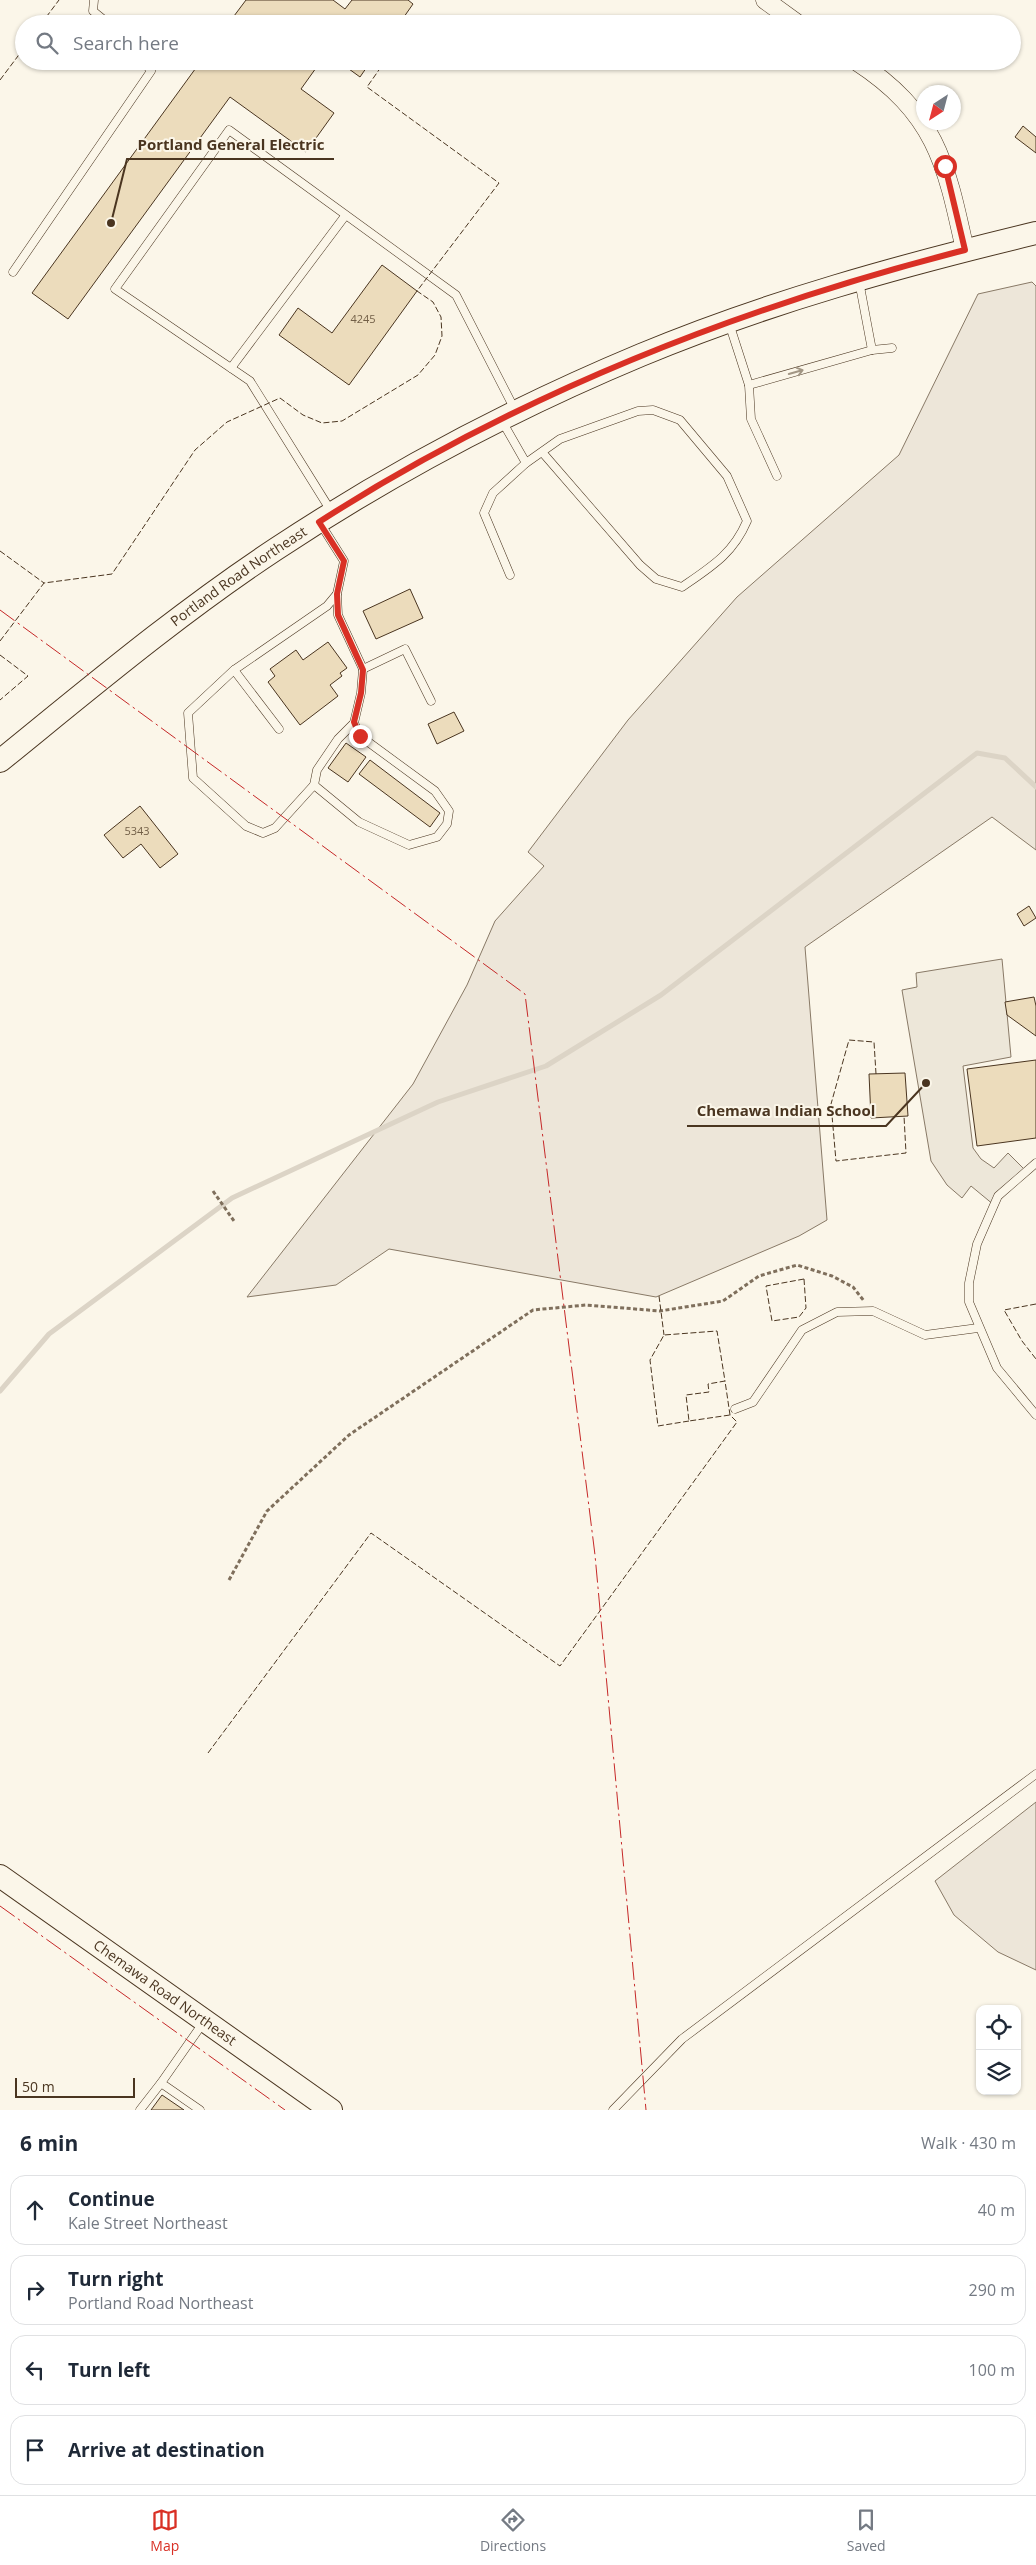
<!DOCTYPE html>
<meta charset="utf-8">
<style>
body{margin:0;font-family:"Open Sans",sans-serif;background:#f6f6f7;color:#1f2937}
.controls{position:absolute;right:15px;bottom:15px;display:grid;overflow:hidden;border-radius:10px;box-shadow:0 1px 4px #0004}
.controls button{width:45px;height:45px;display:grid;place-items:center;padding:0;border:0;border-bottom:1px solid #e0e1e3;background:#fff;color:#1f2937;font:25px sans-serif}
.compass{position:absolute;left:916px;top:85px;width:45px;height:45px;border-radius:50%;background:#fff;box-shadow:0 1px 4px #0004;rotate:216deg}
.scale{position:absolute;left:15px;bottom:12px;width:120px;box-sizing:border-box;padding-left:5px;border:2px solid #4a3520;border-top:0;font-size:14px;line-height:18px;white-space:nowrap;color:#4a3520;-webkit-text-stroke:4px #fbf6e9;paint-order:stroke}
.stop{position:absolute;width:15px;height:15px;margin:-11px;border:4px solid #d93025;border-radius:50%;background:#fff}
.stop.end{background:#d93025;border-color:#fff;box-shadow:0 1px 5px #0008}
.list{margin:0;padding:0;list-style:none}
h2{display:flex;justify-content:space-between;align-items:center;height:65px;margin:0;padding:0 20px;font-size:21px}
h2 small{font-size:16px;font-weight:400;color:#747a83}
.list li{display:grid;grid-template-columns:32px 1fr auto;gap:15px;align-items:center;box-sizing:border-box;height:70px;margin:0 10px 10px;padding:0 10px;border:1px solid #e0e1e3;border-radius:15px}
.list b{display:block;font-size:19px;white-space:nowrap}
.list p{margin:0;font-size:16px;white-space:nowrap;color:#747a83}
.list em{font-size:16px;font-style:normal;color:#747a83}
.icon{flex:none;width:28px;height:28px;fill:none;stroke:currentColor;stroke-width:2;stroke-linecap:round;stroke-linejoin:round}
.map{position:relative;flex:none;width:1036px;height:2110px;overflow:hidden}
.search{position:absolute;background:#fff;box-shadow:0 1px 4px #0004;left:15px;right:15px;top:15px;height:55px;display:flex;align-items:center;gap:12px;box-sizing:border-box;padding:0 18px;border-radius:28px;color:#747a83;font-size:19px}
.sheet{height:385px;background:#fff}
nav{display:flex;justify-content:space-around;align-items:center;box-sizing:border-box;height:70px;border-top:1px solid #e0e1e3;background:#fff;font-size:14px;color:#747a83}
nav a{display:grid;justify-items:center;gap:2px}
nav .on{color:#d93025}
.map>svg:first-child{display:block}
</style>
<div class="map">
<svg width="1036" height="2110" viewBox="0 0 1036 2110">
<rect width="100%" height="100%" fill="#fbf6e9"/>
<g fill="#ede6d9" stroke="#887966">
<path d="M 1032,282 L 1036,286 L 1036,850 L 992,817 L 805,947 L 827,1220 L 799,1236 L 656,1297 L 389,1249 L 336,1285 L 247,1297 L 413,1084 L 467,985 L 495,921 L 544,866 L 528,852 L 628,720 L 737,597 L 899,455 L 978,294 Z"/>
<path d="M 1036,1802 L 1036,1970 L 998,1952 L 954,1915 L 935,1881 Z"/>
</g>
<path fill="#ede7d9" stroke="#887966" d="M 1002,959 L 1011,1057 L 963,1066 L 973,1148 L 981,1159 L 994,1168 L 1008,1153 L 1026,1171 L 994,1205 L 971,1186 L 962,1198 L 947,1185 L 931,1161 L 902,990 L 917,987 L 916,973 Z"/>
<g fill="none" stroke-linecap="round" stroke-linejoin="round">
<path stroke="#dcd4c6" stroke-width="5" d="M 0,1391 L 49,1334 L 232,1198 L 438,1102 L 546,1066 L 661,995 L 977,753 L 1005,758 L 1036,787"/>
</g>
<g fill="#ecdcbc" stroke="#4a3520">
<path d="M 246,0 L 333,0 L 345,9 L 352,0 L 408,0 L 413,4 L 399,24 L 228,24 Z"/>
<path d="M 201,61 L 321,61 L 301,89 L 334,113 L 306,152 L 230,97 L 68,319 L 32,293 Z"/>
<path d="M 338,61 L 371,61 L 360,77 Z"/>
<path d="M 1023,126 L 1036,137 L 1036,153 L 1015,137 Z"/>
<path d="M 382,265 L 417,291 L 349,385 L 279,335 L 298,308 L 332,333 Z"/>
<path d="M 410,589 L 423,618 L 376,639 L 363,611 Z"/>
<path d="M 328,642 L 347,668 L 340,673 L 342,676 L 330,685 L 338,696 L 300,725 L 268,682 L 275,676 L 270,669 L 296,650 L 303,660 Z"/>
<path d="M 454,712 L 464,731 L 437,744 L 428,724 Z"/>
<path d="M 346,743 L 366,757 L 348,782 L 328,768 Z"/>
<path d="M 370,760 L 440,813 L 430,827 L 359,774 Z"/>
<path d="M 140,806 L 178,854 L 160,868 L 141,844 L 123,858 L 104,835 Z"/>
<path d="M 1029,906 L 1036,918 L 1024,926 L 1017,914 Z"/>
<path d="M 1034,997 L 1036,1006 L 1036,1036 L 1007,1015 L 1005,1002 Z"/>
<path d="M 1036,1060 L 1036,1138 L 977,1146 L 967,1069 Z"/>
<path d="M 905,1073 L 908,1116 L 871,1118 L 869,1074 Z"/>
<path d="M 162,2095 L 184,2110 L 151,2110 Z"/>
</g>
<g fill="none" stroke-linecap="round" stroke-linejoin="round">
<defs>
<g id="service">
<path d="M 94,0 L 93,11 L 109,24"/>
<path d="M 13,272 L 151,71 L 143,61"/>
<path d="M 859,281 L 872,350"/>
<path d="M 729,323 L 749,385 L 751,419 L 777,476"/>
<path d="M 231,368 L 345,216"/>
<path d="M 749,385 L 872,350 L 892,348"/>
<path d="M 502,421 L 526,463 L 560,439 L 638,411 L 653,410 L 680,420 L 727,476 L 747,521 C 733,554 711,567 682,587 L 656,579 L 640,565 L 542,452"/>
<path d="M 331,511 L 250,381 L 115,289 L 229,130 L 456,295 L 515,410"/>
<path d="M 320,523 L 344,561 L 337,594 L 338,615 L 363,669 L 405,649 L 431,701"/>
<path d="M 510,575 L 484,513 L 493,493 L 526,463"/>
<path d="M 234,670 L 188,713 L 193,778 L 246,826 L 263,833 L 275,828 L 314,785 L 317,770 L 338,739 L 354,723"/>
<path d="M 279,729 L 234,670 L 327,606 L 337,594"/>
<path d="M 314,785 L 359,822 L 409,845 L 437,837 L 447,824 L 449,811 L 435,791 L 360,736 L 354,723 L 361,693 L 363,669"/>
<path d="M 1036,1163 L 998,1196 L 994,1205 L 977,1244 L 969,1283 L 969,1302 L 997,1368 L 1036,1415"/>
<path d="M 735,1409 L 753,1402 L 802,1330 L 837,1312 L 873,1311 L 925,1335 L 978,1328"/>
<path d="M 140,2110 L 161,2083"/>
<path d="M 200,2110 L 161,2083 L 203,2023"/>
<path d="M 613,2110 L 682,2039 L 1036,1774"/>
</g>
<g id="tertiary">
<path d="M 765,0 L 798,24"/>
<path d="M 856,61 C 936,113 946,163 965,250"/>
</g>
<g id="primary">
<path id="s1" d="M 0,761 C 90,688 179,613 276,549 C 391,473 514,408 641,355 C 768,302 903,265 1036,233"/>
<path id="s2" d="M 0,1876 L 331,2110"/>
</g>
</defs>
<use href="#service" stroke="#4a3520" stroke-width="9"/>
<use href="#tertiary" stroke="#4a3520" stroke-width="19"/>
<use href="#primary" stroke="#4a3520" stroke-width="24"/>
<g stroke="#7f6f5c" stroke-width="3" stroke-dasharray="4 2.5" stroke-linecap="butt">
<path d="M 213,1191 L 234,1221"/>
<path d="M 229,1580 L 267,1511 L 349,1435 L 533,1310 L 586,1305 L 660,1311 L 723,1301 L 759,1276 L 797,1265 L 832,1276 L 853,1287 L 864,1301"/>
</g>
<use href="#service" stroke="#fbf6e9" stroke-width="8"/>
<use href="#tertiary" stroke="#fbf6e9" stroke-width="18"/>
<use href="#primary" stroke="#fbf6e9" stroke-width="22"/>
<g stroke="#4a3520" stroke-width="1" stroke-dasharray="6 2.5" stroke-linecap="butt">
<path d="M 41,24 L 59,0"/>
<path d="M 0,80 L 24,48"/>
<path d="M 0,551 L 44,583"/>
<path d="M 0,641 L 44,583 L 112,574 L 195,450 L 227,422 L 280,398 L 303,415 L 322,423 L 342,421 L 418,375 L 435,355 L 442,336 L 441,317 L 433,302 L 417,291 L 499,183 L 367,87 L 381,67 L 377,61"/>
<path d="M 0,655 L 28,676 L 0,700"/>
<path d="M 876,1074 L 874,1042 L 849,1040 L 831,1104 L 836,1161 L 906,1153 L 904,1116"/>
<path d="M 804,1279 L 806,1308 L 799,1317 L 772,1321 L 766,1286 Z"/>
<path d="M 659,1296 L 664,1335"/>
<path d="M 1036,1304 L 1004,1310 L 1022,1341 L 1036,1359"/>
<path d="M 689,1421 L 658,1426 L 650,1360 L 664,1335 L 717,1331 L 725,1381"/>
<path d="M 208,1753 L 371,1533 L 560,1666 L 737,1422 L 730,1415 L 725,1381 L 708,1384 L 709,1392 L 686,1395 L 689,1421 L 730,1415"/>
</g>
<g stroke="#c62828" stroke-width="1" stroke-dasharray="18 4 2.5 4" stroke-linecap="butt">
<path d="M 0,610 L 525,994 L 595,1555 L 646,2110"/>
<path d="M 0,1906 L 285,2110"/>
</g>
</g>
<defs><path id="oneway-shaft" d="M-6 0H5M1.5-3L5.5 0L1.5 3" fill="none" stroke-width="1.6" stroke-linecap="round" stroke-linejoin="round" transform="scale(1.25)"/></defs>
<use stroke="#a29684" href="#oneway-shaft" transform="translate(796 372) rotate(-16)"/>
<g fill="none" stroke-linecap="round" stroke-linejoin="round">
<path stroke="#d93025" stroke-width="6" d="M 360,736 L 354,722 L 361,693 L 363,670 L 338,615 L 337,594 L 344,561 L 319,522 C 517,395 738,308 965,250 L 945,166"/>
</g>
<g text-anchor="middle" stroke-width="4" stroke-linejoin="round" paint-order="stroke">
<g font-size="11" fill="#725f47">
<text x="363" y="323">4245</text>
<text x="137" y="835">5343</text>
</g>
<g font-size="14" fill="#4a3520" stroke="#fbf6e9">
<text dy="5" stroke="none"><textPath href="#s1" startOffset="302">Portland Road Northeast</textPath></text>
<text dy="5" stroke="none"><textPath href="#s2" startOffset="202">Chemawa Road Northeast</textPath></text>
</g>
</g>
<path fill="none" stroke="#4a3520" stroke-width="2" d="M111 223L127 159H334M926 1083L886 1126H687"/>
<g fill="#4a3520" stroke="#fbf6e9" stroke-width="2">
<circle cx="111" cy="223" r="5"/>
<circle cx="926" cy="1083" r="5"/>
</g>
<g font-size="15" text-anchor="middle" font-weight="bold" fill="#4a3520" stroke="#fbf6e9" stroke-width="4" stroke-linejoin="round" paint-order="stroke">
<text x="231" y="150">Portland General Electric</text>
<text x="786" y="1116">Chemawa Indian School</text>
</g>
</svg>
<div class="controls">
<button><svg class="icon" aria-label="locate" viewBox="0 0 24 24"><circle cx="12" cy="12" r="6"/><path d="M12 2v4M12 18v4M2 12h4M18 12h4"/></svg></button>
<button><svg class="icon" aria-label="layers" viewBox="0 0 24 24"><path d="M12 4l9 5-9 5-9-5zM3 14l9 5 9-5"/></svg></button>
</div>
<svg class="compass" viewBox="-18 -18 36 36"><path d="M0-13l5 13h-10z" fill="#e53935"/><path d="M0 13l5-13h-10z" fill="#747a83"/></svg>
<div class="scale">50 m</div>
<div class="stop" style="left:945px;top:166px"></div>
<div class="stop end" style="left:360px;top:736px"></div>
<div class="search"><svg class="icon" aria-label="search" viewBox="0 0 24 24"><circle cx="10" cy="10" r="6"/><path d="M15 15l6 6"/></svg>Search here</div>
</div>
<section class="sheet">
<h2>6 min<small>Walk · 430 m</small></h2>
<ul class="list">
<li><svg class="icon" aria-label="ahead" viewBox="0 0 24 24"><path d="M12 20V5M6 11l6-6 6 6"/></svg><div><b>Continue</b><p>Kale Street Northeast</p></div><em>40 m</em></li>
<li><svg class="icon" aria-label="right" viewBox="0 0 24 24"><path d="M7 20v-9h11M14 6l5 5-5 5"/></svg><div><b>Turn right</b><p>Portland Road Northeast</p></div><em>290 m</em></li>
<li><svg class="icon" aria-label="left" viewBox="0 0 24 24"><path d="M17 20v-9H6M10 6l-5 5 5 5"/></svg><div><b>Turn left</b></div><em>100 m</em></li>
<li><svg class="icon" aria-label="arrive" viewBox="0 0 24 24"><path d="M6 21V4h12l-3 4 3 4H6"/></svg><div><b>Arrive at destination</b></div></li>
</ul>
</section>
<nav>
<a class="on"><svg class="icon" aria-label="map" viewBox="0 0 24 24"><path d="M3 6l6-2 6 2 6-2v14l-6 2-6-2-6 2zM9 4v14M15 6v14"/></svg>Map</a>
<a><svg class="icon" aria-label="directions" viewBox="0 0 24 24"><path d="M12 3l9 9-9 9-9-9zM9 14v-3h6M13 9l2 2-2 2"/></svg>Directions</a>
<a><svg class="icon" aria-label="saved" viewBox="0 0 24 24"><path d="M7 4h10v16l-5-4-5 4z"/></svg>Saved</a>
</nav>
